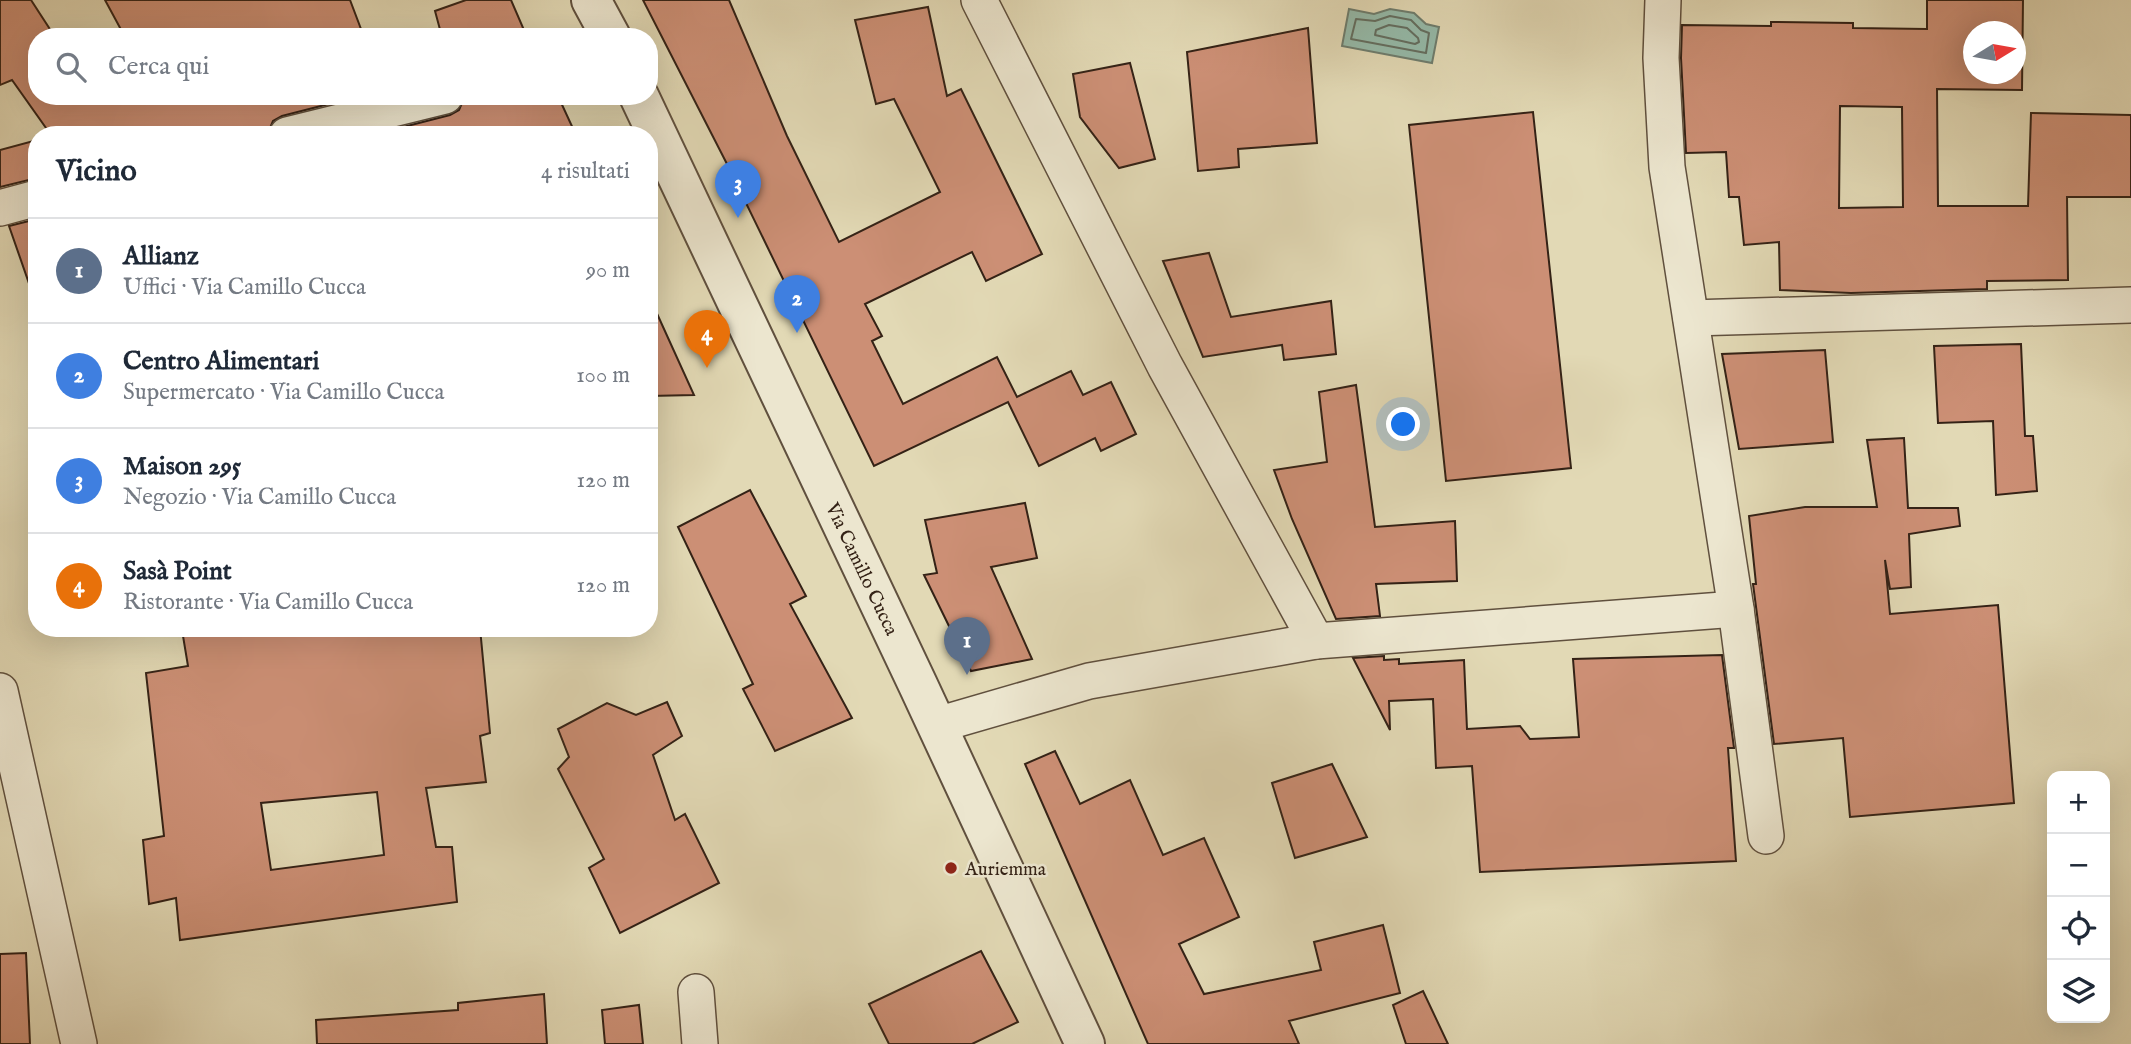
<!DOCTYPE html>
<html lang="it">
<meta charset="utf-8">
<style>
body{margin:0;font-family:"IM FELL English",serif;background:#f2f2f3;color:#1f2937}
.controls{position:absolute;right:21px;bottom:21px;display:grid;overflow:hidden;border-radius:14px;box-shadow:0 7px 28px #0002}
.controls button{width:63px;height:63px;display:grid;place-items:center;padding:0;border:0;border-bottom:2px solid #e0e1e3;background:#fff;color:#1f2937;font:35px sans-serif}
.compass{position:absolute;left:1963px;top:21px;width:63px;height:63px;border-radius:50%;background:#fff;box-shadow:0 7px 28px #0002;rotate:79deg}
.you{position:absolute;left:1404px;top:425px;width:24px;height:24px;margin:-18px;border:5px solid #fff;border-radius:50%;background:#1a73e8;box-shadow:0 0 0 10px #1a73e833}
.badge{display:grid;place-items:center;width:46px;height:46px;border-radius:50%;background:#8f2418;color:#fff;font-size:23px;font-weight:700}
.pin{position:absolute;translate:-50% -58px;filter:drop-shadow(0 2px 4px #0008)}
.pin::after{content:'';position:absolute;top:37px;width:24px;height:21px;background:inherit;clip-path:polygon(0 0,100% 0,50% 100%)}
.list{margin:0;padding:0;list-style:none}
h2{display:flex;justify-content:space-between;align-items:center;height:91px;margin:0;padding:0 28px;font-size:30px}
h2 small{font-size:23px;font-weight:400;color:#747a83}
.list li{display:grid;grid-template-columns:46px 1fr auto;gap:21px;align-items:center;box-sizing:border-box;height:105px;padding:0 28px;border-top:2px solid #e0e1e3}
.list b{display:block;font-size:26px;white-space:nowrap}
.list p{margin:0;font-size:23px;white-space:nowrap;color:#747a83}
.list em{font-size:23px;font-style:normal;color:#747a83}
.icon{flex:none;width:38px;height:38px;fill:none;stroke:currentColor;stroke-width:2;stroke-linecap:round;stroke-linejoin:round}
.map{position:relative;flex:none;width:2131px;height:1044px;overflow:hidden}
.search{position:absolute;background:#fff;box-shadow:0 7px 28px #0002;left:28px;top:28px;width:630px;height:77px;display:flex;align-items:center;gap:18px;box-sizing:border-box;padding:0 24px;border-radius:28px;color:#747a83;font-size:26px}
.panel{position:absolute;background:#fff;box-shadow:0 7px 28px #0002;left:28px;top:126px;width:630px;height:511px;border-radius:28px}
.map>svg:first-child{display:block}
</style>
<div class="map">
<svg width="2131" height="1044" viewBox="0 0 2131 1044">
<rect width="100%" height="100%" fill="#e2d9b5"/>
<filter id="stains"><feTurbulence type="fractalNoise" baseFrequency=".00286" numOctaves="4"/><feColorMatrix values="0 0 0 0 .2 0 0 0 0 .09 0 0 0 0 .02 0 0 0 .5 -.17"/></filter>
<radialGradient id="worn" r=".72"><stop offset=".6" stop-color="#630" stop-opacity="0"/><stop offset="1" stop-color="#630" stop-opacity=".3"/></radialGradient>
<path fill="#95baa9" stroke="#6e7d6e" stroke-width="2" d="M 1349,9 L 1374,14 L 1390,9 L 1414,13 L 1426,24 L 1439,27 L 1432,63 L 1342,46 Z"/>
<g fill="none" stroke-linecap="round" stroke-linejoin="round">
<g stroke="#646e60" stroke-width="2">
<path d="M 1390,16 L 1411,20 L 1421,30 L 1429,33 L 1426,53 L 1351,39 L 1356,19 L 1375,21 Z"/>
<path d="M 1389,25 L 1407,28 L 1418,38 L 1419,42 L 1415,44 L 1375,35 L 1376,30 Z"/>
</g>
</g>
<g fill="#cc8f75" stroke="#342216" stroke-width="2" fill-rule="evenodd">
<path d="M 0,0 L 31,0 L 55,37 L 37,37 L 37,96 L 360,96 L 282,116 L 273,121 L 267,135 L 51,135 L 12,80 L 0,85 Z"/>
<path d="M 105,0 L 350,0 L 364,37 L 125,37 Z"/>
<path d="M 466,0 L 511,0 L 527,37 L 442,37 L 435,11 Z"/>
<path d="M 643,0 L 729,0 L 787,136 L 839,242 L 940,192 L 894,99 L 876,104 L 855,20 L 928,7 L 947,96 L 961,89 L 1042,254 L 986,281 L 972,252 L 865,304 L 882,336 L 872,341 L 903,404 L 997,357 L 1017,397 L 1071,371 L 1083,395 L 1111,382 L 1136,434 L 1101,451 L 1095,438 L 1039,466 L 1008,402 L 874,466 L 727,164 Z"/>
<path d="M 1927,0 L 2023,0 L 2022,90 L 1937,89 L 1938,206 L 2028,206 L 2031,113 L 2131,115 L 2131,197 L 2067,197 L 2068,280 L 1987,281 L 1987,289 L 1851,293 L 1780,290 L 1779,242 L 1744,245 L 1739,197 L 1729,197 L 1726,152 L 1686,153 L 1681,58 L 1682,25 L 1771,26 L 1771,22 L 1853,23 L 1853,28 L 1927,29 ZM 1973,32 L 2015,32 L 2015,74 L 1973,74 ZM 1840,106 L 1902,107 L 1903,207 L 1839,208 Z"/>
<path d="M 1308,28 L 1317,143 L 1238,149 L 1239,167 L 1198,171 L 1187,52 Z"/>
<path d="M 1130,63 L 1155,159 L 1119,168 L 1080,117 L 1073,74 Z"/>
<path d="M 465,96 L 558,96 L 576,135 L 372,135 L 450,115 L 459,110 Z"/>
<path d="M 1533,112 L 1571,468 L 1446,481 L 1409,125 Z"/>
<path d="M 37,140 L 37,178 L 0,187 L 0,150 Z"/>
<path d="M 37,219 L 37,291 L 32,292 L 9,226 Z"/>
<path d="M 1209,253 L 1231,317 L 1331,301 L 1336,354 L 1284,360 L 1282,345 L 1203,357 L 1163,261 Z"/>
<path d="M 649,296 L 694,395 L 649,396 Z"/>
<path d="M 2021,344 L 2025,436 L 2033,436 L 2037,491 L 1996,495 L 1993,421 L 1938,423 L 1934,346 Z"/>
<path d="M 1825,350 L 1833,442 L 1739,449 L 1722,354 Z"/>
<path d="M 1356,385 L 1375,527 L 1455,521 L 1457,581 L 1376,584 L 1380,616 L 1336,619 L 1292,519 L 1274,470 L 1327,462 L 1319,392 Z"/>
<path d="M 1904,438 L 1908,508 L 1958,508 L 1960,526 L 1909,534 L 1911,587 L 1890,589 L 1885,560 L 1890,614 L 1998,605 L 2014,803 L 1850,817 L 1843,738 L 1774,744 L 1753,584 L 1756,584 L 1749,516 L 1805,507 L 1877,507 L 1867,440 Z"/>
<path d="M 750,490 L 806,596 L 790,604 L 852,718 L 775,751 L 743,689 L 753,684 L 678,527 Z"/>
<path d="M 1025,503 L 1037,558 L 991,567 L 1032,659 L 971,671 L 924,575 L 937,573 L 925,520 Z"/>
<path d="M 201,628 L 480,628 L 490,733 L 480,736 L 486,782 L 426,788 L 436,847 L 452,847 L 457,902 L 180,940 L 176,898 L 149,904 L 143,840 L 164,836 L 146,673 L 188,666 L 182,630 ZM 377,792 L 384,855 L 271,870 L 261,803 Z"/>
<path d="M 1722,655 L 1734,748 L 1728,748 L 1736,861 L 1480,872 L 1472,766 L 1436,768 L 1433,699 L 1389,701 L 1390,730 L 1353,658 L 1384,656 L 1384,660 L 1399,659 L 1399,664 L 1464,660 L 1467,729 L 1520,726 L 1530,739 L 1579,737 L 1573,659 Z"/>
<path d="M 667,702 L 682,736 L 653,755 L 675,820 L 685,814 L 719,883 L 620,933 L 589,868 L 604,859 L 558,769 L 569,757 L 558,729 L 607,703 L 636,715 Z"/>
<path d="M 1055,751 L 1080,804 L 1130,780 L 1163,855 L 1204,838 L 1239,917 L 1179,944 L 1204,994 L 1321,970 L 1314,942 L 1383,925 L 1400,993 L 1289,1021 L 1299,1044 L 1148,1044 L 1025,764 Z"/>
<path d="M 1332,764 L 1367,837 L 1295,858 L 1272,783 Z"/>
<path d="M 981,951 L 1018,1022 L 972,1044 L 889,1044 L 869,1004 Z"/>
<path d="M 26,953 L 30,1044 L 0,1044 L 0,954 Z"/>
<path d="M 1423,991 L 1448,1044 L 1406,1044 L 1393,1005 Z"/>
<path d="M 544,994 L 547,1044 L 317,1044 L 316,1020 L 458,1010 L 458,1003 Z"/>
<path d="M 639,1005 L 643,1044 L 605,1044 L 602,1010 Z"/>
</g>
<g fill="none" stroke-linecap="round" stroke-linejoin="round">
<defs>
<g id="minor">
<path d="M 979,0 L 1165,366 L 1316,641"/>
<path d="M 1663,0 L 1661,58 L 1667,167 L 1736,609 L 1766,836"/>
<path d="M 287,135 L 445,96"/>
<path d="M 0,208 L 37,198"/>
<path d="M 1691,318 L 2131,305"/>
<path d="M 0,691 L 79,1044"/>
<path d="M 937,725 L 1089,681 L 1316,641 L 1736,609"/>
<path d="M 696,992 L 700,1044"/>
</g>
<g id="tertiary">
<path d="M 591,0 L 611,37"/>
<path id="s1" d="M 639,96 L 918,685 L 1085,1044"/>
</g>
</defs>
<use href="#minor" stroke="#60503e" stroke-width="38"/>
<use href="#tertiary" stroke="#60503e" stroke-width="42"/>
<use href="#minor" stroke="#ece6cf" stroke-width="35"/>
<use href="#tertiary" stroke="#ece6cf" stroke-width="38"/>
</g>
<circle fill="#8f2418" stroke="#ece6cf" stroke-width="2.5" cx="951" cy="868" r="7"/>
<g text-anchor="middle" stroke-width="5" stroke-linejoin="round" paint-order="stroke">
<g font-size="19" fill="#342216" stroke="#ece6cf">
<text dy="7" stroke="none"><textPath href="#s1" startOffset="523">Via Camillo Cucca</textPath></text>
</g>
<g font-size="19" fill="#342216" stroke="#ece6cf" text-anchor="start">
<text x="965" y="875">Auriemma</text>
</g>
</g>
<rect width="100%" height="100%" filter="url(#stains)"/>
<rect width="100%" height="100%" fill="url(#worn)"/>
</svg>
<div class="controls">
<button>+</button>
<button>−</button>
<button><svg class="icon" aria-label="locate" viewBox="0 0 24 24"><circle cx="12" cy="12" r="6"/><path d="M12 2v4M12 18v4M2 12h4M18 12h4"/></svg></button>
<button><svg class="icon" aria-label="layers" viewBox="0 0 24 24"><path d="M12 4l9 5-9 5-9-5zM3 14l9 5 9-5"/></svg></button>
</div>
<svg class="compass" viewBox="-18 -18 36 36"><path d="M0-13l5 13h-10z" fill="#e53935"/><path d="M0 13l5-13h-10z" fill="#747a83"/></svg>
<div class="you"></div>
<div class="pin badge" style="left:967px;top:675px;background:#5c6f8a">1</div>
<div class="pin badge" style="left:797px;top:333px;background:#3f7fe0">2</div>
<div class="pin badge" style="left:738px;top:218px;background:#3f7fe0">3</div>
<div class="pin badge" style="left:707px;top:368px;background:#e8710a">4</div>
<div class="search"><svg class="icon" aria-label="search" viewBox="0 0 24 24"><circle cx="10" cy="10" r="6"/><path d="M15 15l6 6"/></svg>Cerca qui</div>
<section class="panel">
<h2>Vicino<small>4 risultati</small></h2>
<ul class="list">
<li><span class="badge" style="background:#5c6f8a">1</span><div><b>Allianz</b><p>Uffici · Via Camillo Cucca</p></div><em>90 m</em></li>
<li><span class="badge" style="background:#3f7fe0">2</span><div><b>Centro Alimentari</b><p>Supermercato · Via Camillo Cucca</p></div><em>100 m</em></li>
<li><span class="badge" style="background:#3f7fe0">3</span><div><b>Maison 295</b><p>Negozio · Via Camillo Cucca</p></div><em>120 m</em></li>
<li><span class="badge" style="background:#e8710a">4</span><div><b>Sasà Point</b><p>Ristorante · Via Camillo Cucca</p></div><em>120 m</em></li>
</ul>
</section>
</div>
